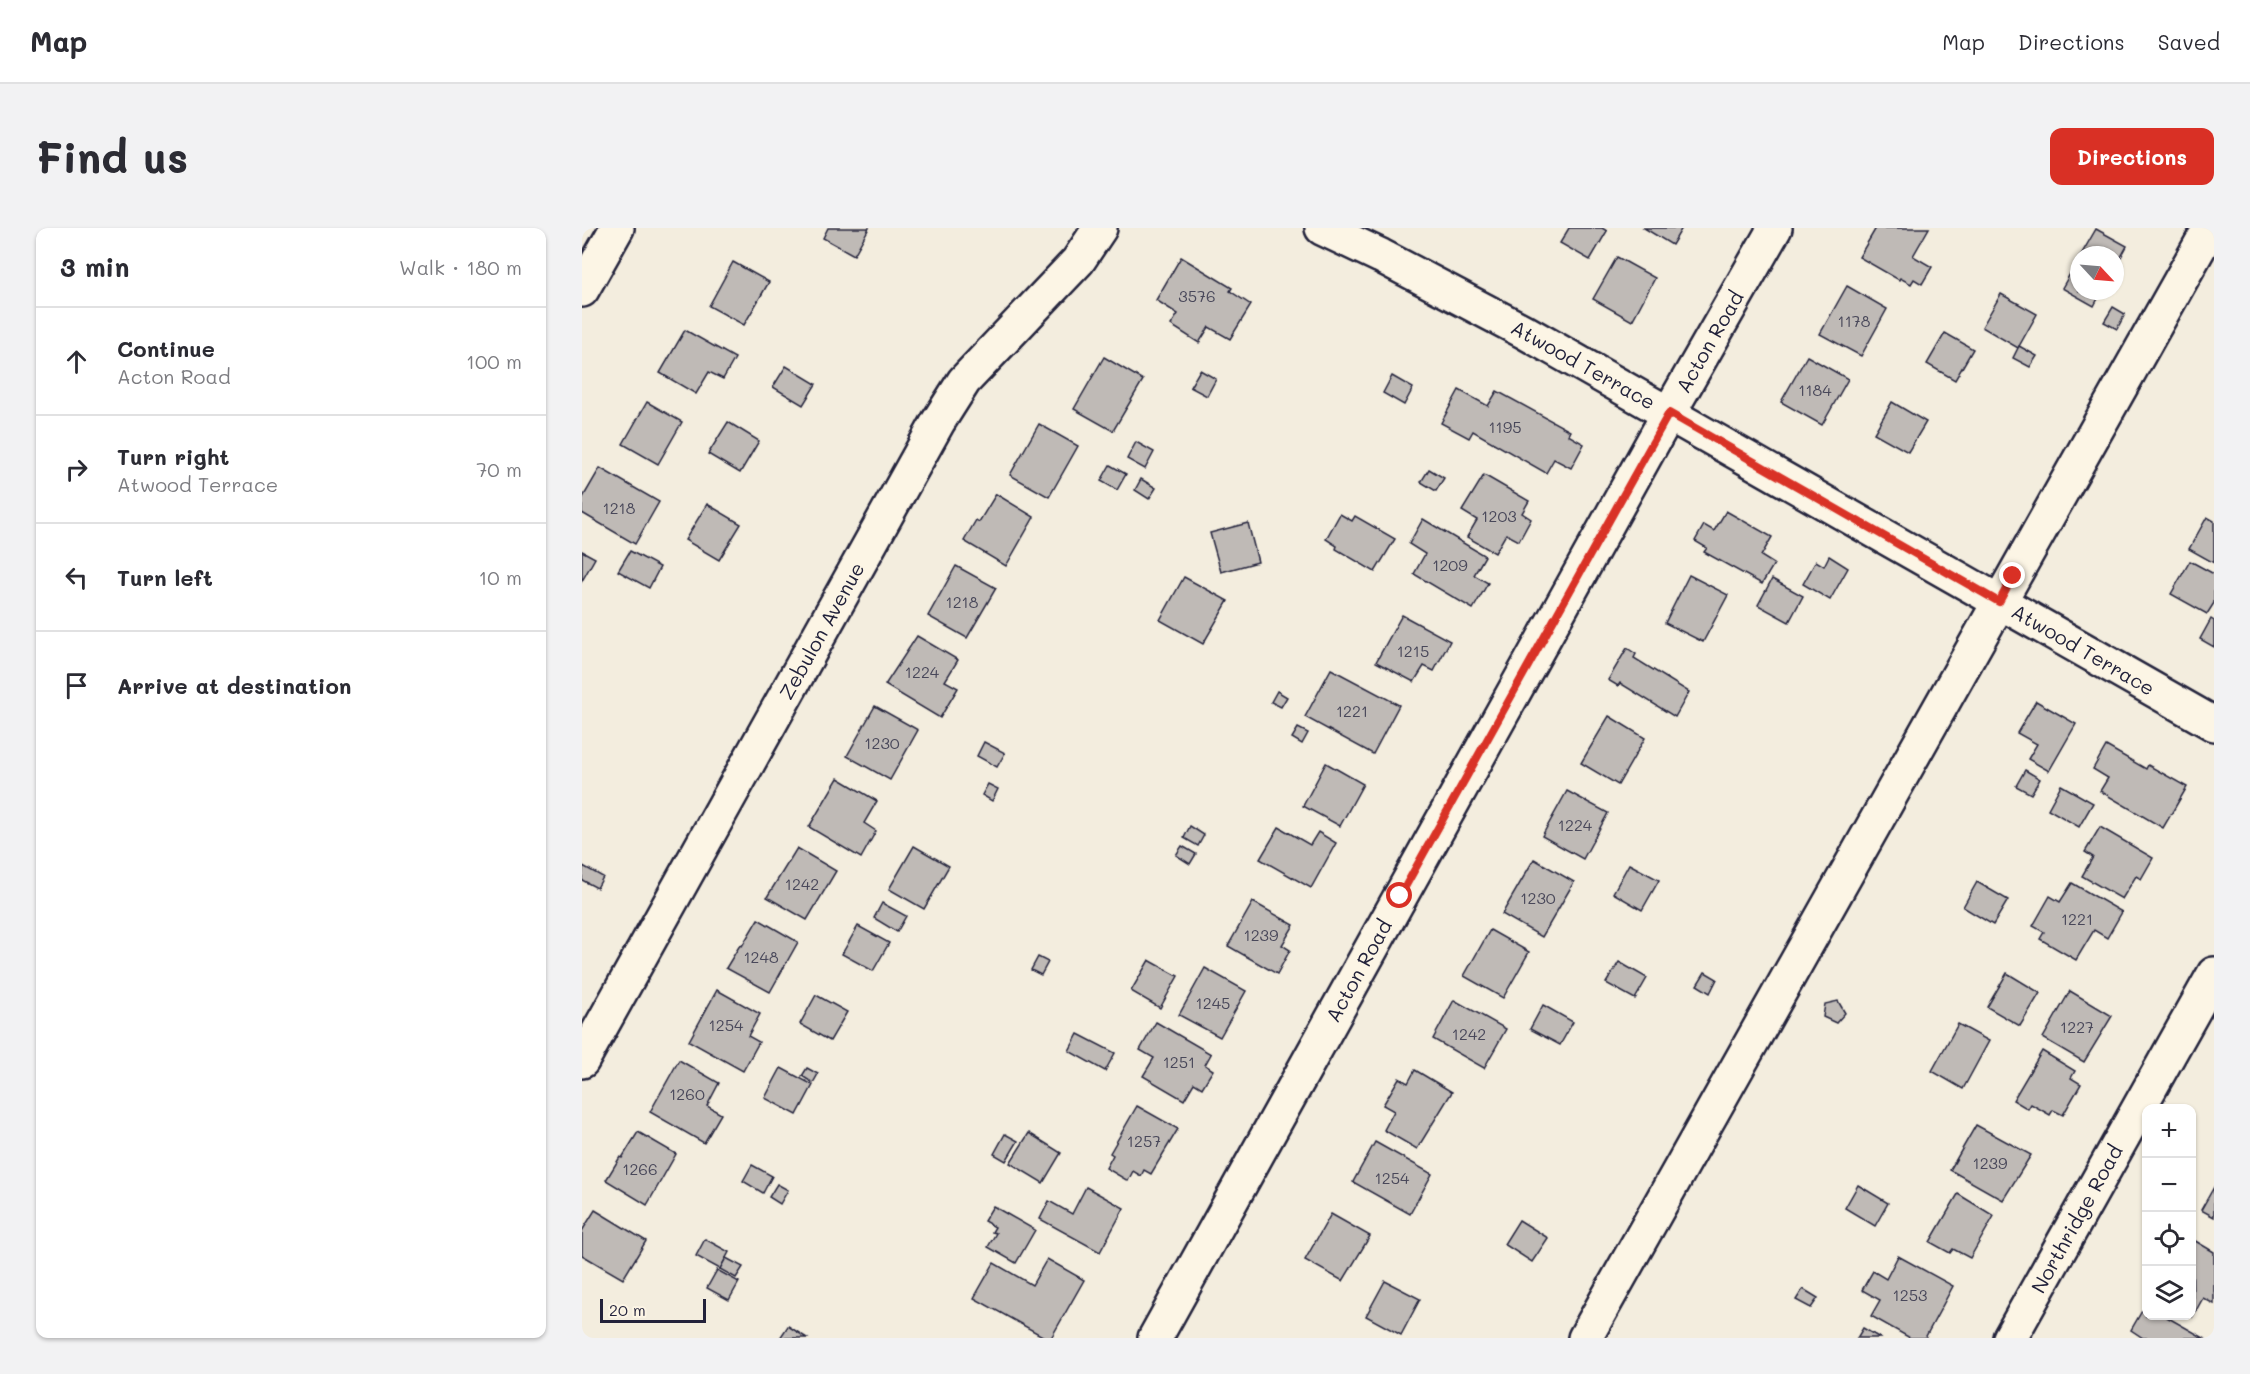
<!DOCTYPE html>
<meta charset="utf-8">
<style>
body{margin:0;font-family:Mali,sans-serif;background:#f2f2f3;color:#2b2b33}
.controls{position:absolute;right:18px;bottom:18px;display:grid;overflow:hidden;border-radius:12px;box-shadow:0 2px 4px #0004}
.controls button{width:54px;height:54px;display:grid;place-items:center;padding:0;border:0;border-bottom:2px solid #e1e1e2;background:#fff;color:#2b2b33;font:30px sans-serif}
.compass{position:absolute;left:1488px;top:18px;width:54px;height:54px;border-radius:50%;background:#fff;box-shadow:0 2px 4px #0004;rotate:116deg}
.scale{position:absolute;left:18px;bottom:15px;width:106px;box-sizing:border-box;padding-left:6px;border:3px solid #22223b;border-top:0;font-size:16px;line-height:21px;white-space:nowrap;color:#22223b;-webkit-text-stroke:4px #fcf5e5;paint-order:stroke}
.stop{position:absolute;width:18px;height:18px;margin:-14px;border:4px solid #d93025;border-radius:50%;background:#fff}
.stop.end{background:#d93025;border-color:#fff;box-shadow:0 2px 6px #0008}
.list{margin:0;padding:0;list-style:none}
h2{display:flex;justify-content:space-between;align-items:center;height:78px;margin:0;padding:0 24px;font-size:26px}
h2 small{font-size:20px;font-weight:400;color:#7c7c81}
.list li{display:grid;grid-template-columns:39px 1fr auto;gap:18px;align-items:center;box-sizing:border-box;height:108px;padding:0 24px;border-top:2px solid #e1e1e2}
.list b{display:block;font-size:22px;white-space:nowrap}
.list p{margin:0;font-size:20px;white-space:nowrap;color:#7c7c81}
.list em{font-size:20px;font-style:normal;color:#7c7c81}
.icon{flex:none;width:33px;height:33px;fill:none;stroke:currentColor;stroke-width:2;stroke-linecap:round;stroke-linejoin:round}
.map{position:relative;flex:none;width:1632px;height:1110px;overflow:hidden;border-radius:12px}
header{display:flex;align-items:center;gap:36px;box-sizing:border-box;height:84px;padding:0 30px;background:#fff;border-bottom:2px solid #e1e1e2}
header strong{font-size:28px}
nav{display:flex;gap:33px;margin-inline-start:auto;font-size:21px}
.intro{display:flex;align-items:center;justify-content:space-between;box-sizing:border-box;height:144px;padding:0 36px}
h1{margin:0;font-size:42px}
.button{padding:15px 27px;border-radius:12px;background:#d93025;color:#fff;font-size:21px;font-weight:700}
main{display:flex;gap:36px;padding:0 36px}
aside{flex:1;background:#fff;border-radius:12px;box-shadow:0 2px 4px #0004}
.map>svg:first-child{display:block}
</style>
<header>
<strong>Map</strong>
<nav><a>Map</a><a>Directions</a><a>Saved</a></nav>
</header>
<div class="intro"><h1>Find us</h1><a class="button">Directions</a></div>
<main>
<aside>
<h2>3 min<small>Walk · 180 m</small></h2>
<ul class="list">
<li><svg class="icon" aria-label="ahead" viewBox="0 0 24 24"><path d="M12 20V5M6 11l6-6 6 6"/></svg><div><b>Continue</b><p>Acton Road</p></div><em>100 m</em></li>
<li><svg class="icon" aria-label="right" viewBox="0 0 24 24"><path d="M7 20v-9h11M14 6l5 5-5 5"/></svg><div><b>Turn right</b><p>Atwood Terrace</p></div><em>70 m</em></li>
<li><svg class="icon" aria-label="left" viewBox="0 0 24 24"><path d="M17 20v-9H6M10 6l-5 5 5 5"/></svg><div><b>Turn left</b></div><em>10 m</em></li>
<li><svg class="icon" aria-label="arrive" viewBox="0 0 24 24"><path d="M6 21V4h12l-3 4 3 4H6"/></svg><div><b>Arrive at destination</b></div></li>
</ul>
</aside>
<div class="map">
<svg width="1632" height="1110" viewBox="0 0 1632 1110">
<rect width="100%" height="100%" fill="#f3edde"/>
<filter id="ink" filterUnits="userSpaceOnUse"><feTurbulence type="fractalNoise" baseFrequency=".0167" numOctaves="2"/><feDisplacementMap in="SourceGraphic" scale="12" xChannelSelector="R" yChannelSelector="G"/><feConvolveMatrix kernelMatrix="1 2 1 2 8 2 1 2 1" color-interpolation-filters="sRGB"/></filter>
<g filter="url(#ink)">
<g fill="#bfbab6" stroke="#22223b" stroke-width="1.5">
<path d="M 246,0 L 287,0 L 272,27 L 241,10 Z"/>
<path d="M 987,0 L 1020,0 L 1025,3 L 1008,32 L 978,15 Z"/>
<path d="M 1062,0 L 1100,0 L 1090,17 Z"/>
<path d="M 1294,0 L 1347,0 L 1331,28 L 1350,39 L 1340,56 L 1332,51 L 1329,56 L 1318,50 L 1317,52 L 1277,29 Z"/>
<path d="M 1514,1 L 1545,18 L 1533,40 L 1533,27 L 1499,27 Z"/>
<path d="M 599,29 L 650,60 L 648,63 L 669,77 L 648,111 L 627,99 L 617,115 L 589,97 L 596,86 L 574,72 Z"/>
<path d="M 1035,29 L 1073,50 L 1050,93 L 1011,71 Z"/>
<path d="M 1497,30 L 1497,63 L 1520,63 L 1512,78 L 1480,60 Z"/>
<path d="M 151,34 L 187,54 L 162,97 L 127,78 Z"/>
<path d="M 1265,58 L 1305,81 L 1279,128 L 1238,106 Z"/>
<path d="M 1419,66 L 1455,86 L 1436,120 L 1400,99 Z"/>
<path d="M 1531,79 L 1543,86 L 1535,101 L 1522,94 Z"/>
<path d="M 103,102 L 153,130 L 141,151 L 127,144 L 114,166 L 78,145 Z"/>
<path d="M 1363,105 L 1391,121 L 1373,152 L 1345,136 Z"/>
<path d="M 1437,118 L 1455,128 L 1448,139 L 1431,130 Z"/>
<path d="M 1225,128 L 1266,151 L 1240,197 L 1199,174 Z"/>
<path d="M 522,129 L 561,152 L 531,203 L 492,181 Z"/>
<path d="M 204,138 L 234,156 L 221,177 L 191,159 Z"/>
<path d="M 618,142 L 634,151 L 625,168 L 608,159 Z"/>
<path d="M 810,148 L 831,160 L 822,177 L 801,165 Z"/>
<path d="M 877,162 L 906,178 L 915,163 L 988,203 L 986,207 L 1002,216 L 989,240 L 972,231 L 964,245 L 891,203 L 887,210 L 859,195 Z"/>
<path d="M 65,174 L 100,194 L 76,236 L 41,216 Z"/>
<path d="M 1310,174 L 1344,194 L 1326,224 L 1292,205 Z"/>
<path d="M 146,194 L 177,213 L 158,245 L 126,226 Z"/>
<path d="M 457,196 L 496,218 L 467,269 L 428,247 Z"/>
<path d="M 554,214 L 572,224 L 563,241 L 545,231 Z"/>
<path d="M 528,237 L 544,246 L 535,262 L 519,253 Z"/>
<path d="M 18,240 L 77,274 L 53,316 L 0,285 L 0,271 Z"/>
<path d="M 847,241 L 862,250 L 854,263 L 839,254 Z"/>
<path d="M 902,247 L 947,273 L 940,285 L 949,291 L 937,313 L 924,306 L 913,325 L 885,309 L 895,292 L 880,283 Z"/>
<path d="M 559,251 L 574,260 L 567,271 L 553,262 Z"/>
<path d="M 414,266 L 452,289 L 424,338 L 382,313 L 394,292 L 397,294 Z"/>
<path d="M 125,276 L 159,296 L 137,332 L 103,312 Z"/>
<path d="M 1144,283 L 1190,309 L 1179,328 L 1192,336 L 1180,356 L 1122,324 L 1125,320 L 1113,313 L 1122,297 L 1132,303 Z"/>
<path d="M 758,286 L 770,293 L 773,288 L 813,311 L 793,344 L 754,321 L 755,318 L 744,311 Z"/>
<path d="M 1625,289 L 1632,293 L 1632,335 L 1607,321 Z"/>
<path d="M 841,291 L 903,328 L 892,347 L 906,355 L 891,381 L 832,346 L 843,326 L 827,316 Z"/>
<path d="M 666,295 L 676,334 L 639,344 L 628,305 Z"/>
<path d="M 0,323 L 13,330 L 0,353 Z"/>
<path d="M 48,323 L 78,339 L 67,360 L 36,343 Z"/>
<path d="M 1247,328 L 1266,340 L 1248,372 L 1221,356 L 1234,333 L 1242,338 Z"/>
<path d="M 1608,333 L 1632,346 L 1632,375 L 1625,386 L 1589,366 Z"/>
<path d="M 374,338 L 414,360 L 385,410 L 346,388 Z"/>
<path d="M 1107,347 L 1146,367 L 1121,414 L 1083,395 Z"/>
<path d="M 602,349 L 646,373 L 621,416 L 578,392 Z"/>
<path d="M 1190,351 L 1221,368 L 1207,394 L 1176,377 Z"/>
<path d="M 820,387 L 868,413 L 852,443 L 842,438 L 832,454 L 794,434 Z"/>
<path d="M 1629,391 L 1632,393 L 1632,419 L 1618,411 Z"/>
<path d="M 335,408 L 376,432 L 363,453 L 376,460 L 358,490 L 303,457 Z"/>
<path d="M 1045,420 L 1054,426 L 1052,430 L 1107,464 L 1093,489 L 1038,455 L 1036,458 L 1026,452 Z"/>
<path d="M 749,441 L 817,477 L 791,526 L 723,489 Z"/>
<path d="M 695,463 L 705,469 L 699,479 L 689,474 Z"/>
<path d="M 1454,473 L 1494,496 L 1467,543 L 1446,531 L 1455,516 L 1435,505 Z"/>
<path d="M 293,478 L 336,502 L 308,552 L 265,528 Z"/>
<path d="M 1027,488 L 1063,510 L 1036,557 L 999,535 Z"/>
<path d="M 716,500 L 726,505 L 720,516 L 710,510 Z"/>
<path d="M 402,514 L 423,525 L 415,539 L 395,528 Z"/>
<path d="M 1524,518 L 1564,541 L 1566,537 L 1605,559 L 1581,600 L 1518,563 L 1526,550 L 1511,541 Z"/>
<path d="M 744,535 L 781,556 L 758,598 L 721,578 Z"/>
<path d="M 1443,542 L 1458,551 L 1449,566 L 1434,558 Z"/>
<path d="M 256,550 L 295,573 L 282,595 L 294,603 L 279,630 L 227,599 Z"/>
<path d="M 406,556 L 416,561 L 410,573 L 400,567 Z"/>
<path d="M 1479,557 L 1511,575 L 1497,599 L 1466,581 Z"/>
<path d="M 985,563 L 1026,585 L 1001,631 L 960,608 Z"/>
<path d="M 608,598 L 622,607 L 616,618 L 602,610 Z"/>
<path d="M 697,599 L 728,617 L 736,604 L 754,615 L 729,660 L 678,631 Z"/>
<path d="M 1518,599 L 1571,630 L 1559,651 L 1554,648 L 1540,671 L 1500,648 L 1511,629 L 1503,624 Z"/>
<path d="M 332,618 L 367,638 L 342,681 L 307,661 Z"/>
<path d="M 600,618 L 614,626 L 608,636 L 594,627 Z"/>
<path d="M 215,620 L 254,643 L 225,692 L 185,669 Z"/>
<path d="M 952,631 L 992,654 L 960,709 L 920,686 Z"/>
<path d="M 1047,636 L 1077,652 L 1060,682 L 1031,665 Z"/>
<path d="M 1,638 L 21,649 L 15,660 L 0,652 Z"/>
<path d="M 1395,654 L 1426,672 L 1411,697 L 1381,679 Z"/>
<path d="M 1490,655 L 1540,684 L 1525,710 L 1512,702 L 1494,732 L 1458,711 L 1462,704 L 1451,698 L 1468,668 L 1478,674 Z"/>
<path d="M 671,674 L 712,697 L 700,717 L 708,722 L 695,746 L 646,718 Z"/>
<path d="M 300,675 L 324,688 L 315,704 L 292,690 Z"/>
<path d="M 176,691 L 216,714 L 188,764 L 144,740 L 158,717 L 160,718 Z"/>
<path d="M 276,698 L 307,715 L 291,743 L 260,726 Z"/>
<path d="M 908,702 L 947,724 L 921,770 L 882,748 Z"/>
<path d="M 456,729 L 466,734 L 459,747 L 449,742 Z"/>
<path d="M 567,732 L 596,748 L 578,780 L 549,763 Z"/>
<path d="M 1037,734 L 1065,750 L 1053,771 L 1024,755 Z"/>
<path d="M 623,740 L 664,763 L 638,809 L 597,787 Z"/>
<path d="M 1123,744 L 1135,751 L 1128,765 L 1115,757 Z"/>
<path d="M 1425,745 L 1458,765 L 1438,798 L 1405,779 Z"/>
<path d="M 135,762 L 178,786 L 166,808 L 177,814 L 161,843 L 107,813 Z"/>
<path d="M 1488,763 L 1530,788 L 1502,834 L 1461,810 Z"/>
<path d="M 234,767 L 265,784 L 248,813 L 218,796 Z"/>
<path d="M 872,772 L 924,801 L 902,840 L 851,811 Z"/>
<path d="M 1256,773 L 1263,785 L 1254,795 L 1241,789 L 1243,776 Z"/>
<path d="M 961,777 L 991,794 L 978,817 L 948,801 Z"/>
<path d="M 574,794 L 629,826 L 623,837 L 631,842 L 620,860 L 612,855 L 602,872 L 561,848 L 572,830 L 558,822 Z"/>
<path d="M 1376,796 L 1407,813 L 1381,861 L 1350,843 Z"/>
<path d="M 496,806 L 533,825 L 523,843 L 487,823 Z"/>
<path d="M 1460,823 L 1493,843 L 1489,850 L 1499,856 L 1481,887 L 1471,882 L 1468,887 L 1449,876 L 1446,881 L 1431,872 Z"/>
<path d="M 97,832 L 137,855 L 125,878 L 139,886 L 122,915 L 68,884 Z"/>
<path d="M 199,840 L 231,857 L 215,887 L 183,870 Z"/>
<path d="M 225,840 L 236,846 L 231,855 L 220,848 Z"/>
<path d="M 833,842 L 870,864 L 835,921 L 802,902 L 812,883 L 801,877 L 817,850 L 826,855 Z"/>
<path d="M 555,878 L 596,901 L 569,946 L 562,942 L 559,948 L 551,943 L 546,953 L 524,940 L 531,927 L 528,925 Z"/>
<path d="M 1394,897 L 1449,927 L 1421,972 L 1368,942 Z"/>
<path d="M 56,904 L 94,926 L 65,977 L 24,952 L 38,929 L 40,930 Z"/>
<path d="M 447,905 L 479,925 L 461,955 L 428,935 Z"/>
<path d="M 423,906 L 436,913 L 424,933 L 412,926 Z"/>
<path d="M 793,914 L 850,946 L 828,986 L 771,954 Z"/>
<path d="M 170,937 L 190,948 L 181,965 L 161,953 Z"/>
<path d="M 195,956 L 206,962 L 198,976 L 187,969 Z"/>
<path d="M 1276,957 L 1306,975 L 1293,998 L 1263,980 Z"/>
<path d="M 504,959 L 542,980 L 518,1024 L 458,991 L 467,973 L 490,986 Z"/>
<path d="M 1632,959 L 1632,989 L 1619,982 Z"/>
<path d="M 1376,966 L 1412,988 L 1388,1030 L 1371,1021 L 1368,1025 L 1348,1014 Z"/>
<path d="M 411,978 L 453,1002 L 434,1035 L 406,1019 L 414,1005 L 410,1004 L 413,999 L 402,993 Z"/>
<path d="M 13,982 L 64,1013 L 41,1051 L 0,1027 L 0,1003 Z"/>
<path d="M 749,986 L 788,1008 L 761,1053 L 723,1032 Z"/>
<path d="M 937,992 L 966,1010 L 950,1034 L 922,1016 Z"/>
<path d="M 123,1011 L 147,1024 L 138,1041 L 114,1028 Z"/>
<path d="M 1610,1011 L 1632,1024 L 1632,1076 L 1621,1070 L 1611,1088 Z"/>
<path d="M 1316,1028 L 1371,1058 L 1343,1110 L 1328,1110 L 1289,1088 L 1298,1072 L 1280,1062 L 1291,1043 L 1304,1051 Z"/>
<path d="M 144,1030 L 161,1039 L 154,1050 L 138,1041 Z"/>
<path d="M 465,1031 L 502,1052 L 469,1110 L 464,1110 L 392,1070 L 412,1035 L 450,1057 Z"/>
<path d="M 135,1042 L 157,1054 L 147,1072 L 125,1060 Z"/>
<path d="M 803,1053 L 838,1071 L 819,1107 L 784,1088 Z"/>
<path d="M 1221,1061 L 1236,1070 L 1229,1080 L 1214,1072 Z"/>
<path d="M 1564,1076 L 1564,1088 L 1583,1088 L 1622,1110 L 1561,1110 L 1549,1102 Z"/>
<path d="M 206,1098 L 225,1110 L 198,1110 Z"/>
<path d="M 1281,1100 L 1298,1110 L 1275,1110 Z"/>
</g>
<g fill="none" stroke-linecap="round" stroke-linejoin="round">
<defs>
<g id="minor">
<path d="M 740,0 L 799,28 L 943,104 L 1632,496"/>
<path d="M 0,62 L 35,0"/>
<path d="M 0,833 L 356,194 L 382,153 L 496,33 L 518,0"/>
<path d="M 573,1110 L 1087,185 L 1193,0"/>
<path d="M 1003,1110 L 1628,0"/>
<path d="M 1428,1110 L 1632,746"/>
</g>
</defs>
<use href="#minor" stroke="#22223b" stroke-width="38"/>
<use href="#minor" stroke="#fcf5e5" stroke-width="33"/>
</g>
</g>
<g fill="none" stroke-linecap="round" stroke-linejoin="round" filter="url(#ink)">
<path stroke="#d93025" stroke-width="8" d="M 818,668 L 1087,185 L 1417,374 L 1431,348"/>
</g>
<g text-anchor="middle" stroke-width="4.5" stroke-linejoin="round" paint-order="stroke">
<g font-size="16" fill="#49485a">
<text x="615" y="74">3576</text>
<text x="1272" y="99">1178</text>
<text x="1233" y="168">1184</text>
<text x="923" y="205">1195</text>
<text x="37" y="286">1218</text>
<text x="917" y="294">1203</text>
<text x="868" y="343">1209</text>
<text x="380" y="380">1218</text>
<text x="831" y="429">1215</text>
<text x="340" y="450">1224</text>
<text x="770" y="489">1221</text>
<text x="300" y="521">1230</text>
<text x="993" y="603">1224</text>
<text x="220" y="662">1242</text>
<text x="956" y="676">1230</text>
<text x="1495" y="697">1221</text>
<text x="679" y="713">1239</text>
<text x="179" y="735">1248</text>
<text x="631" y="781">1245</text>
<text x="144" y="803">1254</text>
<text x="1495" y="805">1227</text>
<text x="887" y="812">1242</text>
<text x="597" y="840">1251</text>
<text x="105" y="872">1260</text>
<text x="562" y="919">1257</text>
<text x="1408" y="941">1239</text>
<text x="58" y="947">1266</text>
<text x="810" y="956">1254</text>
<text x="1328" y="1073">1253</text>
</g>
<g font-size="20" fill="#22223b" stroke="#fcf5e5">
<text transform="translate(1128 114) rotate(-60)" y="7">Acton Road</text>
<text transform="translate(1001 137) rotate(29)" y="7">Atwood Terrace</text>
<text transform="translate(240 403) rotate(-61)" y="7">Zebulon Avenue</text>
<text transform="translate(1501 422) rotate(30)" y="7">Atwood Terrace</text>
<text transform="translate(777 743) rotate(-61)" y="7">Acton Road</text>
<text transform="translate(1495 991) rotate(-61)" y="7">Northridge Road</text>
</g>
</g>
</svg>
<div class="controls">
<button>+</button>
<button>−</button>
<button><svg class="icon" aria-label="locate" viewBox="0 0 24 24"><circle cx="12" cy="12" r="6"/><path d="M12 2v4M12 18v4M2 12h4M18 12h4"/></svg></button>
<button><svg class="icon" aria-label="layers" viewBox="0 0 24 24"><path d="M12 4l9 5-9 5-9-5zM3 14l9 5 9-5"/></svg></button>
</div>
<svg class="compass" viewBox="-18 -18 36 36"><path d="M0-13l5 13h-10z" fill="#e53935"/><path d="M0 13l5-13h-10z" fill="#7c7c81"/></svg>
<div class="scale">20 m</div>
<div class="stop" style="left:818px;top:668px"></div>
<div class="stop end" style="left:1431px;top:348px"></div>
</div>
</main>
